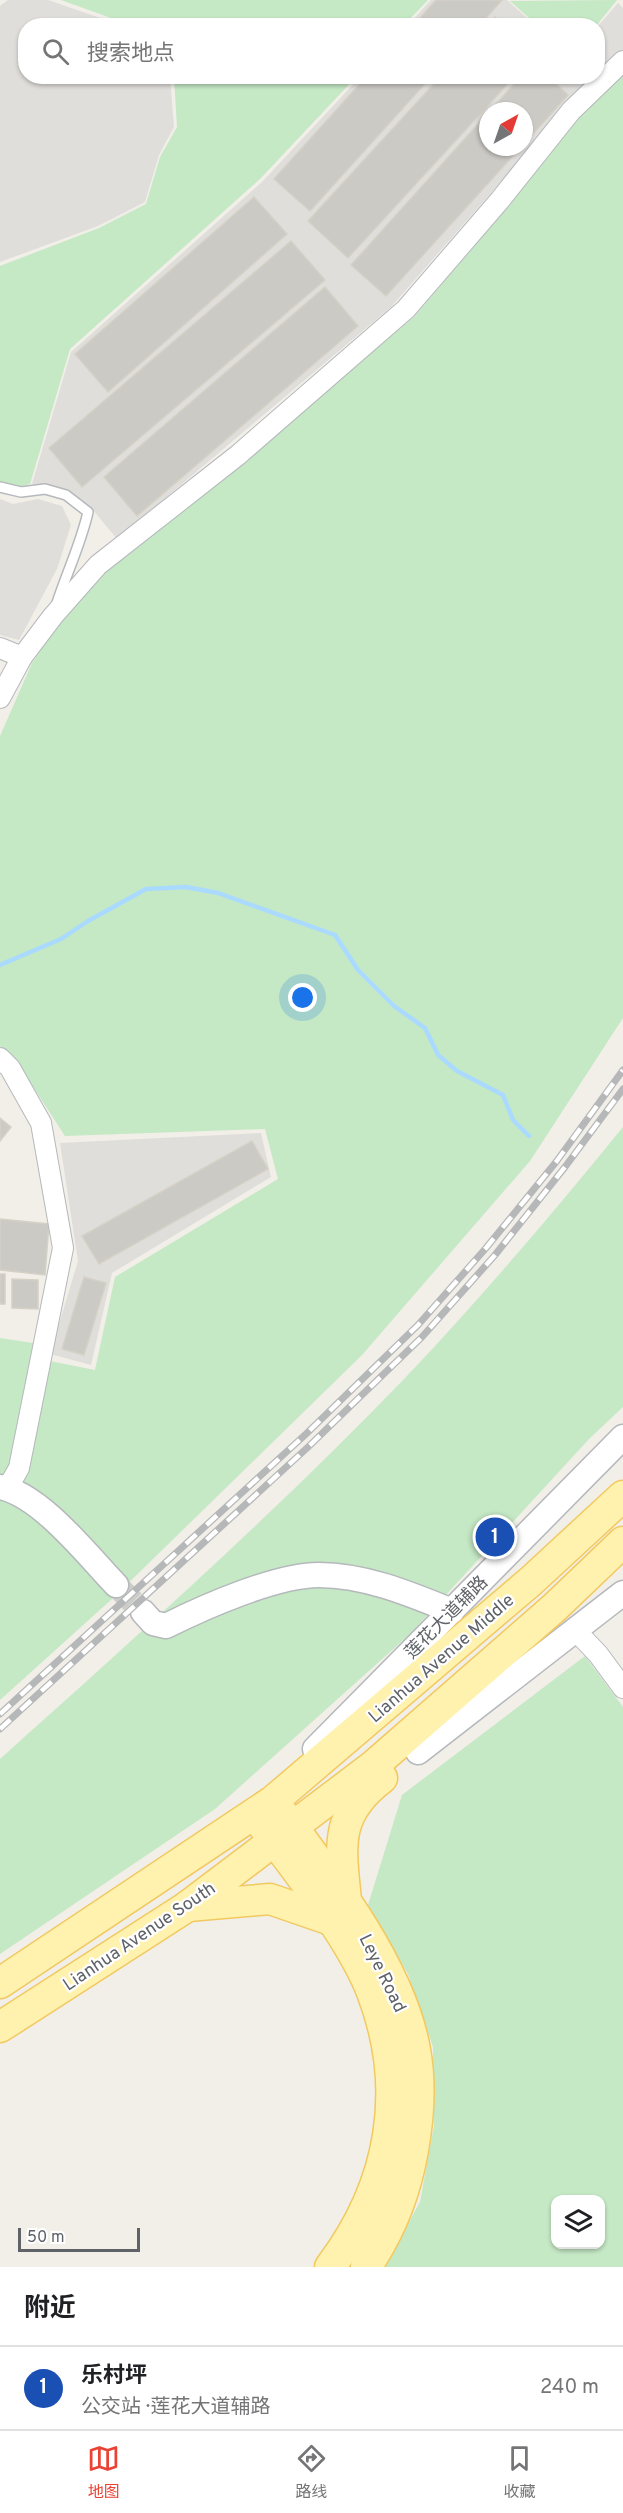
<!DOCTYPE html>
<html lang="zh">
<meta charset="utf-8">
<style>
body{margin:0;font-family:Overpass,"Noto Sans SC",sans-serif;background:#f2f2f2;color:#202124}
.controls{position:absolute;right:18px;bottom:18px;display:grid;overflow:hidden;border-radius:12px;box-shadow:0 2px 4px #0004}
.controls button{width:54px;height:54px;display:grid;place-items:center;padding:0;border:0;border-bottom:2px solid #e0e0e0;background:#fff;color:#202124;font:30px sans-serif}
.compass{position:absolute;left:479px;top:102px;width:54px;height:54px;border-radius:50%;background:#fff;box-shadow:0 2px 4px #0004;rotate:40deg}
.scale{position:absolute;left:18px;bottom:15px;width:122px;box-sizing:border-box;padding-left:6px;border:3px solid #5f6368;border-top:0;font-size:16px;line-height:21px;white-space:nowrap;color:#5f6368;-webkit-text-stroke:4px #fff;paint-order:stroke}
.you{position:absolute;left:303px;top:998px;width:21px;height:21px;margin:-15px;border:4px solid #fff;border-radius:50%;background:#1a73e8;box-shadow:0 0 0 9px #1a73e833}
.badge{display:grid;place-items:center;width:39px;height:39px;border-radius:50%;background:#ea4335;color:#fff;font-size:20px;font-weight:700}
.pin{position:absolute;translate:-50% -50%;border:3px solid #fff;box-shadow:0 2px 6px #0006}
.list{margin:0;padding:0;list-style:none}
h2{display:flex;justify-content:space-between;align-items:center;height:78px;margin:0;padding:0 24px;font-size:26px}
h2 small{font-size:20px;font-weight:400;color:#757577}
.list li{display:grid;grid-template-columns:39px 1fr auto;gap:18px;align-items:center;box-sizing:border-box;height:84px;padding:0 24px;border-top:2px solid #e0e0e0}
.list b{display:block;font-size:22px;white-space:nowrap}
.list p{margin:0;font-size:20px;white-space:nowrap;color:#757577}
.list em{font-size:20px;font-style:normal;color:#757577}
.icon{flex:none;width:33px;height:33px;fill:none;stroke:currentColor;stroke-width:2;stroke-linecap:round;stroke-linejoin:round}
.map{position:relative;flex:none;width:623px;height:2267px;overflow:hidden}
.search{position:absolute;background:#fff;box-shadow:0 2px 4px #0004;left:18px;right:18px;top:18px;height:66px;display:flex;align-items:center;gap:15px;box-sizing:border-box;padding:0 21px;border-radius:24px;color:#757577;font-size:22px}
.sheet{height:162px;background:#fff}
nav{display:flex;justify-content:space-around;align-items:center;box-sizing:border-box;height:84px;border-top:2px solid #e0e0e0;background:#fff;font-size:16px;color:#757577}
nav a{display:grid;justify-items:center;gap:3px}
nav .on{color:#ea4335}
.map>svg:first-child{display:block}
</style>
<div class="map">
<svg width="623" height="2267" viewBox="0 0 623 2267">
<rect width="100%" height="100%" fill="#f1efe8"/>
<g fill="#e0deda" fill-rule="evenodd">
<path d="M 8,0 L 48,0 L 109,21 L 114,25 L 26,26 L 26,76 L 170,77 L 174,127 L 159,155 L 145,202 L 98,226 L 0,262 L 0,6 Z"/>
<path d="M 431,0 L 507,0 L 535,25 L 407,26 Z"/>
<path d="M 618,3 L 623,8 L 623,51 L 598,75 L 598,26 Z"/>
<path d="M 360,77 L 596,77 L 576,96 L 391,307 L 117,539 L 93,510 L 69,492 L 47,484 L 32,484 L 71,352 L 262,182 ZM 488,111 L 524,111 L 524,147 L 488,147 Z"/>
<path d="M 0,499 L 13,504 L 38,499 L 62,506 L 71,525 L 57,569 L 19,640 L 0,635 Z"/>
<path d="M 261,1133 L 271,1177 L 112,1273 L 91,1365 L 50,1354 L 78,1261 L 60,1143 Z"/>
</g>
<g fill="#c5e8c5" fill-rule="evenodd">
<path d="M 61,0 L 428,0 L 404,25 L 120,26 L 111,18 Z"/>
<path d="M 617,0 L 596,26 L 537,25 L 510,1 Z"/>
<path d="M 623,73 L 623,1018 L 530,1161 L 362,1355 L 112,1599 L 0,1700 L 0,1338 L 39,1344 L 35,1358 L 95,1370 L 115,1277 L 278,1179 L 265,1129 L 65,1136 L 26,1076 L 0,1046 L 0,736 L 32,663 L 59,623 L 105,573 L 414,317 L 499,217 L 578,119 Z"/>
<path d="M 174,77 L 356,77 L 261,178 L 70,349 L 30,484 L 17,487 L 0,482 L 0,266 L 99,228 L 146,204 L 160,157 L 177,127 Z"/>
<path d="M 623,1127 L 623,1407 L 589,1439 L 410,1634 L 215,1809 L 0,1954 L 0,1759 C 138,1635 277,1511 406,1377 C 482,1297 553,1213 623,1127 Z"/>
<path d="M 585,1656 L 623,1707 L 623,2267 L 384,2267 L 420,2202 L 434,2126 L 433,2047 L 408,1974 L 368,1905 L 402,1795 ZM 556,2200 L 600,2200 L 600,2244 L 556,2244 Z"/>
</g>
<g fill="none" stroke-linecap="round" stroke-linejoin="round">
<path stroke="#aadaff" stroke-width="4.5" d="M 0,965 L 61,939 L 88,921 L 146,889 L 186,887 L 218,893 L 335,935 L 358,970 L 394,1006 L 425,1028 L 438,1055 L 457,1071 L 503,1095 L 513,1120 L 529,1136"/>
</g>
<g fill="#cccac5" stroke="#d6d1c6" stroke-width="1.5">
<path d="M 436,0 L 502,0 L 479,26 L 413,26 Z"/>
<path d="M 495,17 L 505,26 L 488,26 Z"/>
<path d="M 367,76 L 432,76 L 310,211 L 274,179 Z"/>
<path d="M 441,76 L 515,76 L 348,258 L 308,221 Z"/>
<path d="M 521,76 L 548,76 L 568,95 L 524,144 L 524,111 L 490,111 Z"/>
<path d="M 488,113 L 488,147 L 521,147 L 386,296 L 351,265 Z"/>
<path d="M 254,197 L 287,234 L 108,392 L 75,354 Z"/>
<path d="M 291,241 L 325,280 L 82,487 L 49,448 Z"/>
<path d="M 325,287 L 358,326 L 137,516 L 104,477 Z"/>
<path d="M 0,1118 L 11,1127 L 0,1141 Z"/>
<path d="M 252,1141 L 268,1169 L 99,1264 L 82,1236 Z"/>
<path d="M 0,1219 L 49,1224 L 45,1275 L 0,1270 Z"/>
<rect x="0" y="1274" width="5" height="30"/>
<path d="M 84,1277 L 106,1283 L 84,1355 L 62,1349 Z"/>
<path d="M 12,1279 L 38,1280 L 38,1309 L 12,1308 Z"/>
</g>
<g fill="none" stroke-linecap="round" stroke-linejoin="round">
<path stroke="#ccccc8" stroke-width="24" stroke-dasharray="24 12" stroke-linecap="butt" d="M 116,1585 L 143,1612"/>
<defs>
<path id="service" d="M 0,487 L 21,492 L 45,489 L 66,495 L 88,512 C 81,544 66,574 56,606"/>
<g id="minor">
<path d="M 0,648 L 22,657 L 0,698"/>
<path d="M 22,657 L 53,616 L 98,565 L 238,455 L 406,309 L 500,200 L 571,111 L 623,61"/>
<path d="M 0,1058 L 10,1068 L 41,1123 L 63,1248 L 19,1468 L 7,1489"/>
<path d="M 576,1631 L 598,1654 L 623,1688"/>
</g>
<g id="tertiary">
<path d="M 0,1487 C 41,1495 88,1556 116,1585"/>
<path d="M 143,1612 L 153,1623 L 166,1626 C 204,1607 276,1575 319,1575 C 365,1575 410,1594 452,1611"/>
<path d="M 315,1749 L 623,1437"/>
<path d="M 418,1752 L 623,1593"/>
</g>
<g id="primary">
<path d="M 279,1809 C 329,1875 401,1968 415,2050 C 421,2083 419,2116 413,2150 C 406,2191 390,2232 366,2267"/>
<path d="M 262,1824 C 296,1869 352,1940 372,1992 C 409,2089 392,2185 330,2267"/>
<path d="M 346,1901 C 341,1848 333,1815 382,1778"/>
<path d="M 188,1906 L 270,1899 L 331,1920"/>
<path d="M 0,1983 L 273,1801 L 531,1581 L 623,1496"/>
<path d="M 0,2027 L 188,1906 L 373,1766 L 555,1607 L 623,1542"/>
</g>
</defs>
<use href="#service" stroke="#b5b8bc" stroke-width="12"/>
<use href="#minor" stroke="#b5b8bc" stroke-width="22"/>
<use href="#tertiary" stroke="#b5b8bc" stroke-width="27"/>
<use href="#primary" stroke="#f2c960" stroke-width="33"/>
<use href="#service" stroke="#fff" stroke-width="9"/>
<use href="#minor" stroke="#fff" stroke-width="20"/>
<use href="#tertiary" stroke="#fff" stroke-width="24"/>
<use href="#primary" stroke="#fff2af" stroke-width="30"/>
<defs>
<g id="rail">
<path d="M 0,1714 L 306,1434 L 418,1325 L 486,1248 L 556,1162 L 623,1070"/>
<path d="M 0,1729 L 307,1448 L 422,1337 L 495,1255 L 565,1167 L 623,1089"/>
</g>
</defs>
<use href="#rail" stroke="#b6b7b8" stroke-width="7"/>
<use href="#rail" stroke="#fff" stroke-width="4.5" stroke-dasharray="14" stroke-linecap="butt"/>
</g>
<g text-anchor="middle" stroke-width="4.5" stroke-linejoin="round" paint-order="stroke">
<g font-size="18" fill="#5f6368" stroke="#fff">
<text transform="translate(446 1617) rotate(-45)" y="6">莲花大道辅路</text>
<text transform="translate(441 1658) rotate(-41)" y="6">Lianhua Avenue Middle</text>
<text transform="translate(139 1936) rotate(-34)" y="6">Lianhua Avenue South</text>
<text transform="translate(383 1973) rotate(64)" y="6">Leye Road</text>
</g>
</g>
</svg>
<div class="controls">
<button><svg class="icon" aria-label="layers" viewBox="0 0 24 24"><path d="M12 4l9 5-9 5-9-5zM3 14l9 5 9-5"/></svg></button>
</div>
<svg class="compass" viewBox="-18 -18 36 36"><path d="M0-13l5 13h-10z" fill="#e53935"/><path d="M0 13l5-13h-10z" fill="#757577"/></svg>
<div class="scale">50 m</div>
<div class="you"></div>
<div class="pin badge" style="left:495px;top:1537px;background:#1a4fb4">1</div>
<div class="search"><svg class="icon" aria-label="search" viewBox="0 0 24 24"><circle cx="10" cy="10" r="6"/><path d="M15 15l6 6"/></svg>搜索地点</div>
</div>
<section class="sheet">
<h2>附近<small></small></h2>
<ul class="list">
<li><span class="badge" style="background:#1a4fb4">1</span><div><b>乐村坪</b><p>公交站 · 莲花大道辅路</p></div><em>240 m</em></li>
</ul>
</section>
<nav>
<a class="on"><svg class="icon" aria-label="map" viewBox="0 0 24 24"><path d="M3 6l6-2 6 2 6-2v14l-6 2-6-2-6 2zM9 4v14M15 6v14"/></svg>地图</a>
<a><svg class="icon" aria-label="directions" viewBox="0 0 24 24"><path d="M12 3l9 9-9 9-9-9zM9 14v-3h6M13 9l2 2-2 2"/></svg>路线</a>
<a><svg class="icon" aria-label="saved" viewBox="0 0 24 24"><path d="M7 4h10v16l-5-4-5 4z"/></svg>收藏</a>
</nav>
